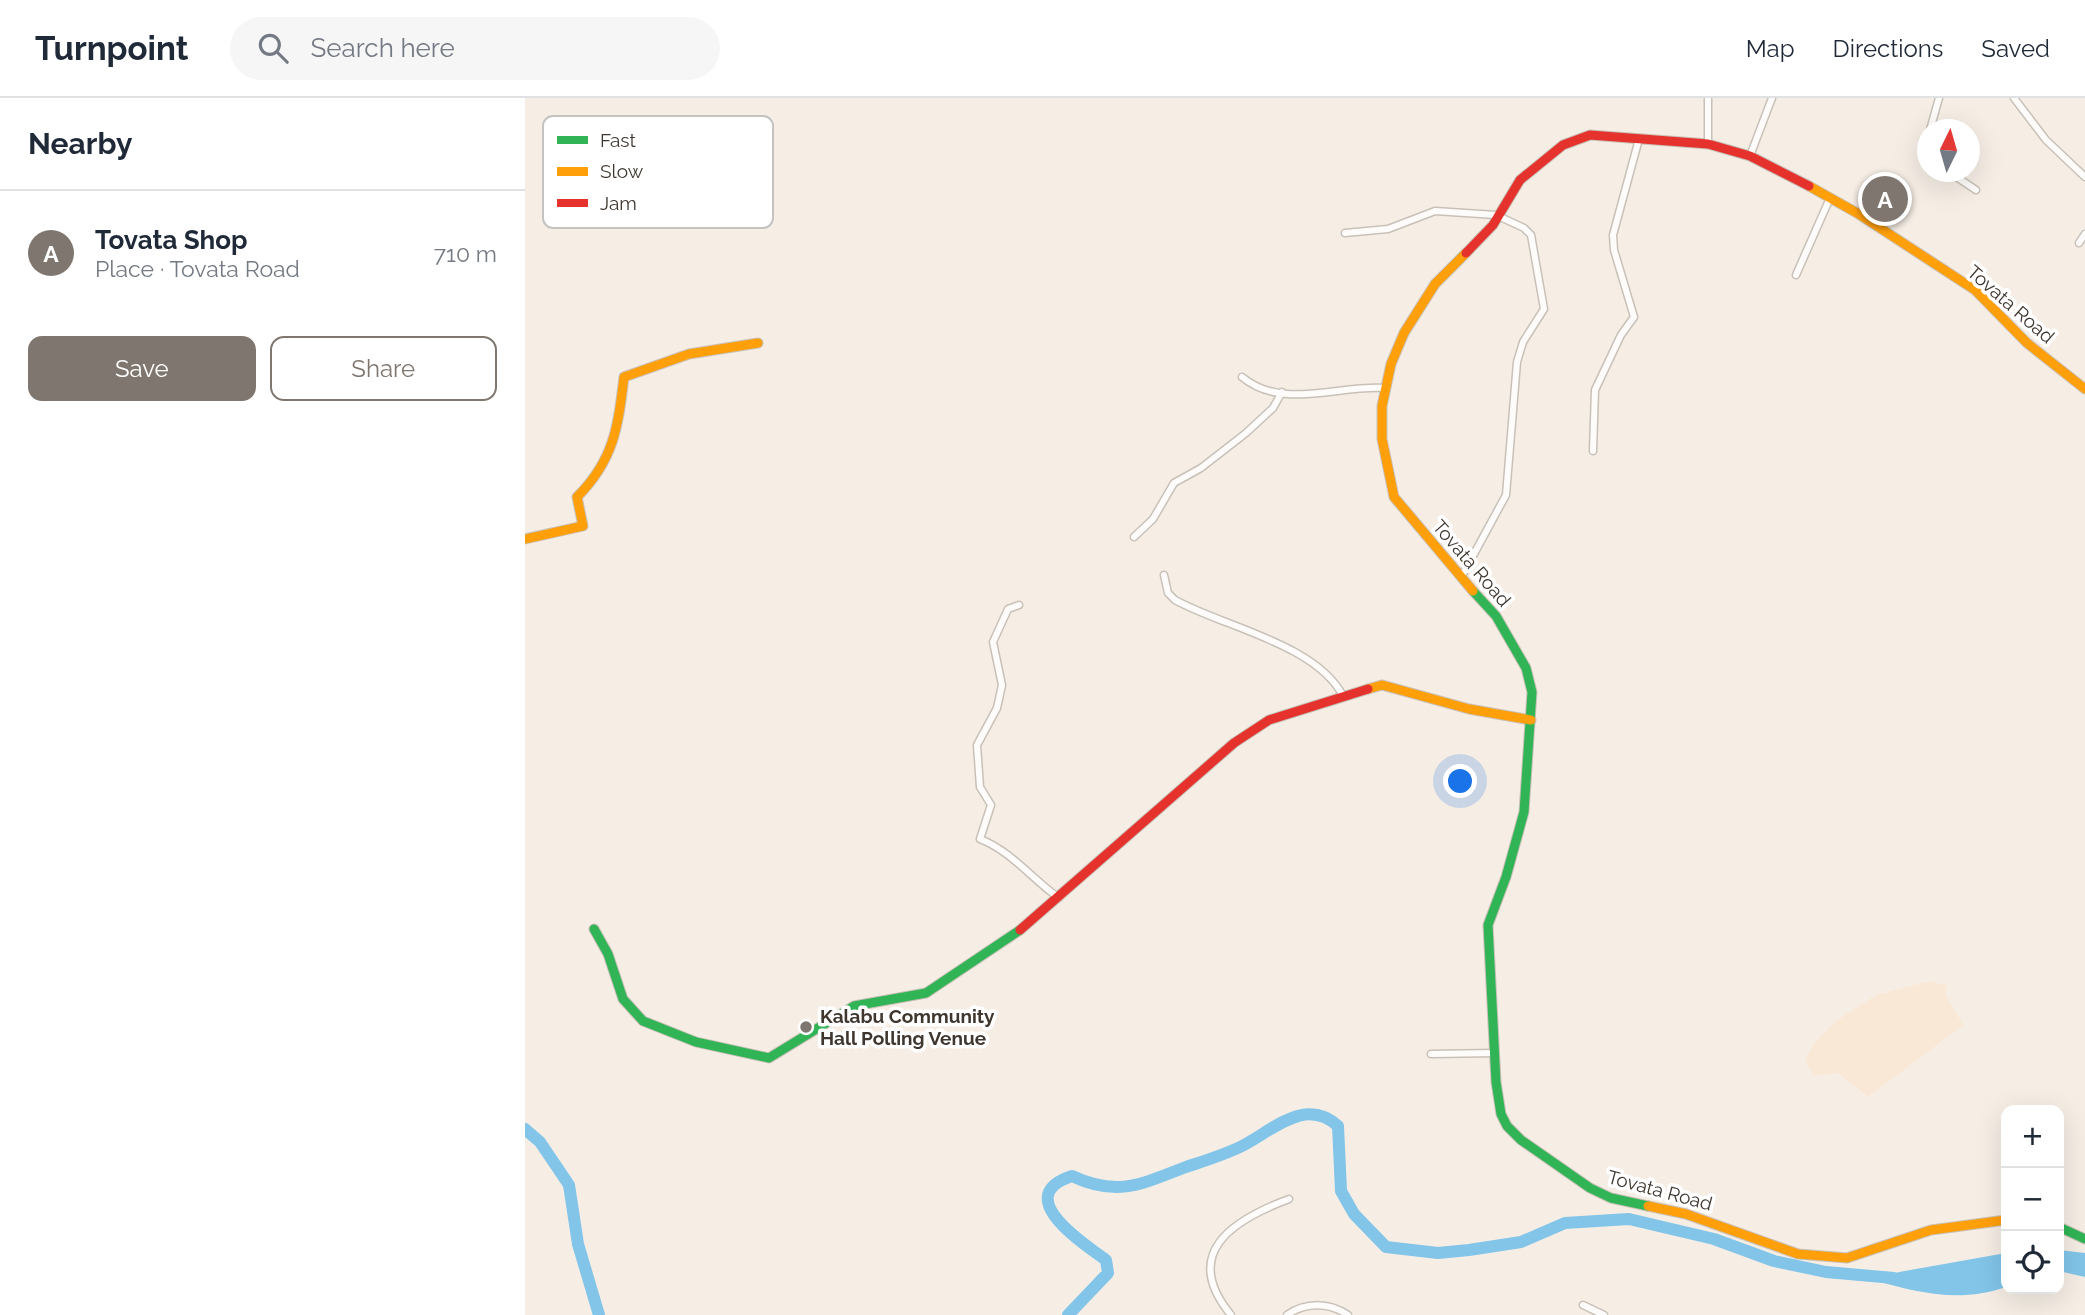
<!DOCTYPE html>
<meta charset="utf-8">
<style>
body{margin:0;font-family:Raleway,sans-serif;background:#f6f6f7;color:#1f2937}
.controls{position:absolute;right:21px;bottom:21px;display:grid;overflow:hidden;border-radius:14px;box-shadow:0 7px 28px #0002}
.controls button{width:63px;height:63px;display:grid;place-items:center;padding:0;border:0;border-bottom:2px solid #e0e1e3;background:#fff;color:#1f2937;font:35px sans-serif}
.compass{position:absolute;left:1392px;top:21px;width:63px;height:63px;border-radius:50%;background:#fff;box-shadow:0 7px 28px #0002;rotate:5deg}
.you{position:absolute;left:936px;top:684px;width:24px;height:24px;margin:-18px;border:5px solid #fff;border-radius:50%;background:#1a73e8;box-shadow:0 0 0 10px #1a73e833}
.badge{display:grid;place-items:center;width:46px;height:46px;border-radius:50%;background:#7f776f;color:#fff;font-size:23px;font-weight:700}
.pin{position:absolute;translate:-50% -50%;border:4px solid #fff;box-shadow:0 2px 7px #0006}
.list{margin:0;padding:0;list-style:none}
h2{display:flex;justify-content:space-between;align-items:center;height:91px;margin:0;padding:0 28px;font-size:30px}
h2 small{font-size:23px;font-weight:400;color:#747a83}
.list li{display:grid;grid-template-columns:46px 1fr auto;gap:21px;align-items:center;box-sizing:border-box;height:126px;padding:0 28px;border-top:2px solid #e0e1e3}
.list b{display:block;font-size:26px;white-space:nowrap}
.list p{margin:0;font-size:23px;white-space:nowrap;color:#747a83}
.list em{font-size:23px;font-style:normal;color:#747a83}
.actions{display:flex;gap:14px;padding:21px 28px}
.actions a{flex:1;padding:16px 0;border:2px solid #7f776f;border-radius:14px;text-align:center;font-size:24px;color:#7f776f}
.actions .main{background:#7f776f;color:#fff}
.icon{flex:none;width:38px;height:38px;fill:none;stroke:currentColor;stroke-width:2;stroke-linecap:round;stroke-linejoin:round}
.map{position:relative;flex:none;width:1560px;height:1217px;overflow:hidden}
header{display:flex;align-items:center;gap:42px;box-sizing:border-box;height:98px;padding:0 35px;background:#fff;border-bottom:2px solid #e0e1e3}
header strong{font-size:33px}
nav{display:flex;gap:38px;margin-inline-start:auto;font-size:24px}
.search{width:490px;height:63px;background:#f6f6f7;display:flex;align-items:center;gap:18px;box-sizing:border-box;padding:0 24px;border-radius:38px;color:#747a83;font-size:26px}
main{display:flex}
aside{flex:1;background:#fff}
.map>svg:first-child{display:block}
</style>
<header>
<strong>Turnpoint</strong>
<div class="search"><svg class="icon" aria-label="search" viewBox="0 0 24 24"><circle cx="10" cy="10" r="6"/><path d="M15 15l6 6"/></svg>Search here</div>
<nav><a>Map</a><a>Directions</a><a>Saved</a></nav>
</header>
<main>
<aside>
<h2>Nearby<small></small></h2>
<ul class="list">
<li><span class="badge">A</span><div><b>Tovata Shop</b><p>Place · Tovata Road</p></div><em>710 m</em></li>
</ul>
<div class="actions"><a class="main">Save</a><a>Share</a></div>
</aside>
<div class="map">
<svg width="1560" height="1217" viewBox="0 0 1560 1217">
<rect width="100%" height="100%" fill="#f6eee5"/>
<path fill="#f9e8d5" d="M 1405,883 L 1422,888 L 1421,897 L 1438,927 L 1343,999 L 1313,975 L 1289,978 L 1280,963 L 1289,945 L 1311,923 L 1351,897 Z"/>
<g fill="#82c5e9">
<path d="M 1534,1152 L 1560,1155 L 1560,1179 L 1534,1173 Z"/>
<path d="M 1481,1155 L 1481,1189 C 1435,1205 1394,1195 1348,1182 L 1374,1174 Z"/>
</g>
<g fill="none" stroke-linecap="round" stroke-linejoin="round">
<g stroke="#82c5e9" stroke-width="12">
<path d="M 0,1031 L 15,1044 L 44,1087 L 53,1146 L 74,1217"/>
<path d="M 543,1217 L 583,1175 L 581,1162 C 556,1144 486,1098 547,1078 C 594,1100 618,1085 661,1069 C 679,1063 699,1057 717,1048 C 747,1033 780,998 813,1028 L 816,1093 L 829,1116 L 861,1149 L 913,1155 L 944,1152 L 996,1144 L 1040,1125 L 1104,1121 L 1189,1141 L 1249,1163 L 1301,1174 L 1369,1180"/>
</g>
<defs>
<g id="street">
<path d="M 1489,0 L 1521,42 L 1560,79"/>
<path d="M 1405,32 L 1414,0"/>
<path d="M 1183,46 L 1183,0"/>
<path d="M 1402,46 L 1400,60 L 1402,62"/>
<path d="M 1225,58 L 1247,0"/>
<path d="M 1424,74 L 1451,92"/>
<path d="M 820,135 L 863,131 L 910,113 L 971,117 L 999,130 L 1006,137 L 1019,211 L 998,244 L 992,264 L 981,397 L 937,478"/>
<path d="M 1554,145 L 1560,136"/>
<path d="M 1271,177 L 1305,100"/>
<path d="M 717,279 C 758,313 815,286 861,290"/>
<path d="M 1068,353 L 1070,292 L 1096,237 L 1109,219 L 1089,152 L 1088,137 L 1114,41"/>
<path d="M 609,439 L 628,421 L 649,385 L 676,370 L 721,335 L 748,310 L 757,294"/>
<path d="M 639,477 L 643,495 L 650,502 C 699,529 791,546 818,598"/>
<path d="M 494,507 L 483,511 L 468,544 L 477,587 L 472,610 L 452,647 L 455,689 L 466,707 L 455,741 C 486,753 507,781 534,800"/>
<path d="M 906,956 L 970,955"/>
<path d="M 1058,1207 L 1079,1217"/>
<path d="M 706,1217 C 655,1155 708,1122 764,1101"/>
<path d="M 762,1217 C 780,1204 804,1204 823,1217"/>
</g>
<g id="fast">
<path d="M 948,493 L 971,518 L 1001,570 L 1007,594 L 999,714 L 981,779 L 963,827 L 971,984 L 976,1016 L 982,1028 L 996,1042 L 1065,1090 L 1086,1100 L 1123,1108"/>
<path d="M 69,831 L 83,856 L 98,901 L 118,923 L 171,944 L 244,960 L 329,908 L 401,895 L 495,832"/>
<path d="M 1534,1129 L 1560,1141"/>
</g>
<g id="slow">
<path d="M 1284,88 L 1332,115 L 1450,192 L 1502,245 L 1560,291"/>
<path d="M 941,155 L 910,186 L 879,235 L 866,266 L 857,308 L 857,341 L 869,399 L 948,493"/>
<path d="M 0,441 L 58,428 L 52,399 C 89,362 93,329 99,279 L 164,256 L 233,245"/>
<path d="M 843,591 L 857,587 L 944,611 L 1006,622"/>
<path d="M 1123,1108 L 1161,1116 L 1273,1156 L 1322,1160 L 1406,1132 L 1481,1122"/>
</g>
<g id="jam">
<path d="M 941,155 L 968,127 L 995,82 L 1038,47 L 1065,37 L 1183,46 L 1225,58 L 1284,88"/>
<path d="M 495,832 L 709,645 L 744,622 L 843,591"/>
</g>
</defs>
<use href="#street" stroke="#c8c1b8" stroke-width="9"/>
<use href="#fast" stroke="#c8c1b8" stroke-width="11"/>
<use href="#slow" stroke="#c8c1b8" stroke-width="11"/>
<use href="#jam" stroke="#c8c1b8" stroke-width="11"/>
<use href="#street" stroke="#fefcfb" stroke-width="6"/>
<use href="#fast" stroke="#30b455" stroke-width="9"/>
<use href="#slow" stroke="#ff9f0a" stroke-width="9"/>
<use href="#jam" stroke="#e5322d" stroke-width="9"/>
</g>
<circle fill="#7f776f" stroke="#fff" stroke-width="2.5" cx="281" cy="929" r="7"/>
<g text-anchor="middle" stroke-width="7" stroke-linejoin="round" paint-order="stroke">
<g font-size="19" fill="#3f372f" stroke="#fff">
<text transform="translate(1486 206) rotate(41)" y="7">Tovata Road</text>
<text transform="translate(947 465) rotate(49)" y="7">Tovata Road</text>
<text transform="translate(1135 1092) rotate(15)" y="7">Tovata Road</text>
</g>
<g font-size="19" font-weight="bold" fill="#3f372f" stroke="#fff" text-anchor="start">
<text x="295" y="925">Kalabu Community<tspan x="295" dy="22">Hall Polling Venue</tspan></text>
</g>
</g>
<rect x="18" y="18" width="230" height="112" rx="10" fill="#fff" stroke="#c5c3c1" stroke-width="2"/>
<rect x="32" y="38" width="31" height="8" fill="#30b455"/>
<rect x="32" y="69" width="31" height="9" fill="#ff9f0a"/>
<rect x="32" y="101" width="31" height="8" fill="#e5322d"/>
<g font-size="19" fill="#3f372f">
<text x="75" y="49">Fast</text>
<text x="75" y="80">Slow</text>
<text x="75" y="112">Jam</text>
</g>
</svg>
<div class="controls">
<button>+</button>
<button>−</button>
<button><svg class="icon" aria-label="locate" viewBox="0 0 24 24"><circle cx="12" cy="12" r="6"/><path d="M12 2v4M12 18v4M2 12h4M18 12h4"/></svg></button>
</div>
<svg class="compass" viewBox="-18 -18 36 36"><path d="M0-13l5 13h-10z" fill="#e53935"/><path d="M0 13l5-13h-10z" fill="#747a83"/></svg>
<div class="you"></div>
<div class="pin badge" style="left:1360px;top:101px">A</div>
</div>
</main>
